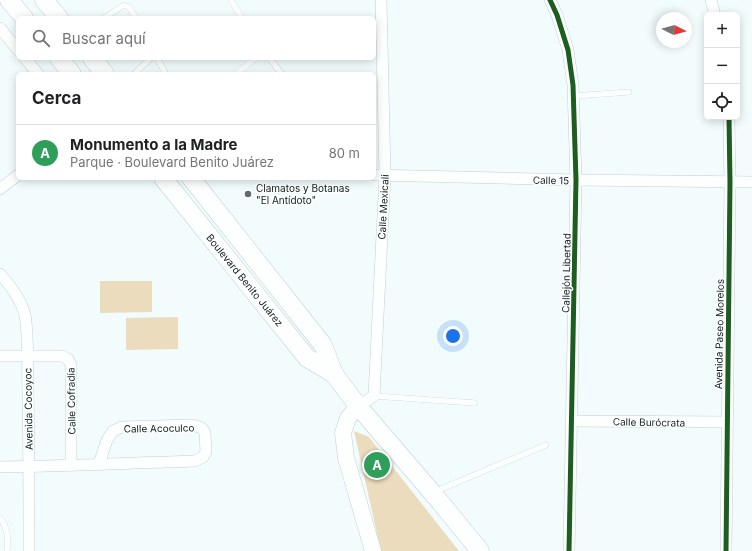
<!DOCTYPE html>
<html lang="es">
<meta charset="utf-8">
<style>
body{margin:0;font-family:Inter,sans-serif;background:#f2f2f2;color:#202124}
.controls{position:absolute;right:12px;top:12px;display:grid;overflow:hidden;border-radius:6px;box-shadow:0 2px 10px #0003}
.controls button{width:36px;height:36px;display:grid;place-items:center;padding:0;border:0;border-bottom:1px solid #e0e0e0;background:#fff;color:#202124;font:20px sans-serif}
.compass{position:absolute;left:656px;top:12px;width:36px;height:36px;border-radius:50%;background:#fff;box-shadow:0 2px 10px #0003;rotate:96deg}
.you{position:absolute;left:453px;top:336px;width:14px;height:14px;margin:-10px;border:3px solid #fff;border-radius:50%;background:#1a73e8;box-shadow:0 0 0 6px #1a73e833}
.badge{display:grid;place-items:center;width:26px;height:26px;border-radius:50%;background:#db2777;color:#fff;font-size:13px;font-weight:700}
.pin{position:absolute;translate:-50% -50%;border:2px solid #fff;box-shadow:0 1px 4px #0006}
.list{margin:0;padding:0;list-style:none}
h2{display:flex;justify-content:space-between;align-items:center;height:52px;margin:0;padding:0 16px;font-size:17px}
h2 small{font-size:13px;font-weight:400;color:#757577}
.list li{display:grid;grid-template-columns:26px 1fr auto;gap:12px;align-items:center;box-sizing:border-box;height:56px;padding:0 16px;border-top:1px solid #e0e0e0}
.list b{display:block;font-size:15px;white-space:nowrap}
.list p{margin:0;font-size:13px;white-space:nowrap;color:#757577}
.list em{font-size:13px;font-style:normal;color:#757577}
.icon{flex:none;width:22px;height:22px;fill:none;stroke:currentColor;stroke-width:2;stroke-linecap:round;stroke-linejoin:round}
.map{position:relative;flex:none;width:752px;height:551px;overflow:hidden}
.search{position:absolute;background:#fff;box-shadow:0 2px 10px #0003;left:16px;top:16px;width:360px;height:44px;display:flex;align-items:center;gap:10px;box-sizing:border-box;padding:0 14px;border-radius:6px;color:#757577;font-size:15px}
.panel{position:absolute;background:#fff;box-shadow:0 2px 10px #0003;left:16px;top:72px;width:360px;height:108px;border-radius:6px}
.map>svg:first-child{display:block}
</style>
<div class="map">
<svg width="752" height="551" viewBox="0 0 752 551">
<rect width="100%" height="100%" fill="#f2fcfc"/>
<g fill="#ecdcbe">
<path d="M 152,281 L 152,312 L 100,313 L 100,281 Z"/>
<path d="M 178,317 L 178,349 L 126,350 L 126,318 Z"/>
<path d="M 354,431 L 369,437 L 459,551 L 381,551 Z"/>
</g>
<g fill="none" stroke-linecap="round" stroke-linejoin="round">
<defs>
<g id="service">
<path d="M 231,0 L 242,18"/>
<path d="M 104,18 L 124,5 L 129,7 L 136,18"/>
<path d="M 157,58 L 166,74"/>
<path d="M 269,58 L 282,74"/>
<path d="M 134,74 L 151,58"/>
<path d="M 236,74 L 256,58"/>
<path d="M 574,96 L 629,92"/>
<path d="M 374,396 L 475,403"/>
<path d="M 434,492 L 546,445"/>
<path d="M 0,518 C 8,528 8,538 7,551"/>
</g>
<g id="minor">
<path d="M 550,0 L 557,15 L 568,50 L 573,85 L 576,180 L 569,551"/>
<path d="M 711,0 L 715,15"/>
<path d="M 0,28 L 18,50"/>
<path d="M 25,58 L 38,74"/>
<path d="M 374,175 L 576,180 L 752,182"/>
<path d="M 0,189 L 18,175"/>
<path d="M 0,274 C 10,285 21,300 25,315 C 29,339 27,368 28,392 C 29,445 29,498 29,551"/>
<path d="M 0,356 L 62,356 L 68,359 L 71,365 L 71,465"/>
<path d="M 358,406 L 374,396 L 385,175 L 381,0"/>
<path d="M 572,421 L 727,422"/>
<path d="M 0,467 C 65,466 130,463 195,461 L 203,457 L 206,452 L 205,433 L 202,428 L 193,425 L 122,427 L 113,431 L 107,440 L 99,464"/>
<path d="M 726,551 L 730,183 L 729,117"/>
</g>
<path id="secondary" d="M 358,406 L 348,418 L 343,433 L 346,458 L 373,551"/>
<g id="primary">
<path d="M 9,0 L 24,18"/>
<path d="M 44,0 L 59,18"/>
<path d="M 59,58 L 72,74"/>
<path d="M 92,58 L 105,74"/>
<path d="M 163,178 L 307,358 L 334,374"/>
<path d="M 191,178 L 323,345 L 334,374 L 358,406 L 441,503 L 480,551"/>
</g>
</defs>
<use href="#service" stroke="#c3cece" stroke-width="6"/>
<use href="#minor" stroke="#c3cece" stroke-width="12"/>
<use href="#secondary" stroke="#c3cece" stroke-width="17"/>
<use href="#primary" stroke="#c3cece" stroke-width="19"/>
<use href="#service" stroke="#fdffff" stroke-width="5.5"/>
<use href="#minor" stroke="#fdffff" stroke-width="11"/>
<use href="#secondary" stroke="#fdffff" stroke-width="16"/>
<use href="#primary" stroke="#fdffff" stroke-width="18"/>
<defs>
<g id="cycleway">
<path d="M 550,0 L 557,15 L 568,50 L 573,85 L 576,180 L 569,551"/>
<path d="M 726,551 L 730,183 L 729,117"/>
</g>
</defs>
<use href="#cycleway" stroke="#fff" stroke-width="8"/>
<use href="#cycleway" stroke="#1b5e20" stroke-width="5"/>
</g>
<circle fill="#5e6c6c" stroke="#fff" stroke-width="1.5" cx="248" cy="194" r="4"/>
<g text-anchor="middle" stroke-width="3" stroke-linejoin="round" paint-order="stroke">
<g font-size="10" fill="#0e1e1e" stroke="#fff">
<text transform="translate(551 180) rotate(1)" y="4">Calle 15</text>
<text transform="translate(383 207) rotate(-87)" y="4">Calle Mexicali</text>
<text transform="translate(566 273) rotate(-89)" y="4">Callejón Libertad</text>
<text transform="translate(245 280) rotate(51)" y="4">Boulevard Benito Juárez</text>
<text transform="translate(719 334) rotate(-89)" y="4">Avenida Paseo Morelos</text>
<text transform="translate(71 401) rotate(-91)" y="4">Calle Cofradía</text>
<text transform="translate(28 409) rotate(-91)" y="4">Avenida Cocoyoc</text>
<text transform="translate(649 422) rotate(1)" y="4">Calle Burócrata</text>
<text transform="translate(159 428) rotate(-1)" y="4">Calle Acoculco</text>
</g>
<g font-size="10" fill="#0e1e1e" stroke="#fff" text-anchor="start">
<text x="256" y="192">Clamatos y Botanas<tspan x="256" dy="12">"El Antídoto"</tspan></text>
</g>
</g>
</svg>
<div class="controls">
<button>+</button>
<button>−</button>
<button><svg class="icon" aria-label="locate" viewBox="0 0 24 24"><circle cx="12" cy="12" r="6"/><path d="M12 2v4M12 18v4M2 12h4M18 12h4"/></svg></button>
</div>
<svg class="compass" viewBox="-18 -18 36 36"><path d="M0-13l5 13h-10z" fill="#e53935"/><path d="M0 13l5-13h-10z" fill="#757577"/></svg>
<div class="you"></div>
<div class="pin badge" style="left:377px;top:465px;background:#2e9e5b">A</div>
<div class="search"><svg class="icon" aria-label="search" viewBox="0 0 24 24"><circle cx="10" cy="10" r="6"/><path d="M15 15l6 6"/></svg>Buscar aquí</div>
<section class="panel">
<h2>Cerca<small></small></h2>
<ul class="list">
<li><span class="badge" style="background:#2e9e5b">A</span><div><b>Monumento a la Madre</b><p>Parque · Boulevard Benito Juárez</p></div><em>80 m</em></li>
</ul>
</section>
</div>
